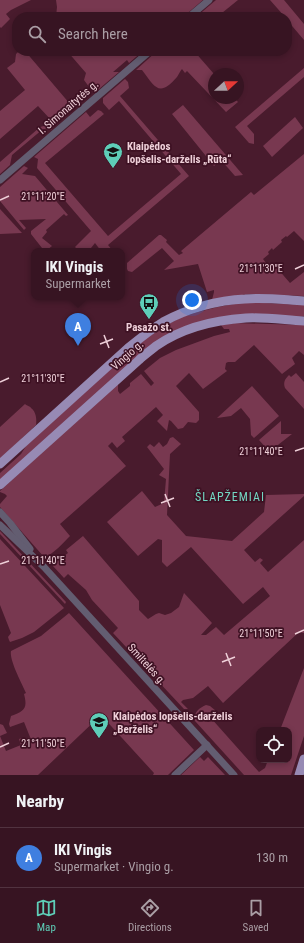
<!DOCTYPE html>
<meta charset="utf-8">
<style>
body{margin:0;font-family:"Roboto Condensed",sans-serif;background:#42212f;color:#f1f3f6}
.controls{position:absolute;right:12px;bottom:12px;display:grid;overflow:hidden;border-radius:8px;box-shadow:0 2px 6px #0003}
.controls button{width:36px;height:36px;display:grid;place-items:center;padding:0;border:0;border-bottom:1px solid #513340;background:#371422;color:#f1f3f6;font:20px sans-serif}
.compass{position:absolute;left:208px;top:68px;width:36px;height:36px;border-radius:50%;background:#371422;box-shadow:0 2px 6px #0003;rotate:69deg}
.you{position:absolute;left:192px;top:300px;width:14px;height:14px;margin:-10px;border:3px solid #fff;border-radius:50%;background:#1a73e8;box-shadow:0 0 0 6px #1a73e833}
.badge{display:grid;place-items:center;width:26px;height:26px;border-radius:50%;background:#5eceb8;color:#fff;font-size:13px;font-weight:700}
.pin{position:absolute;translate:-50% -33px;filter:drop-shadow(0 1px 2px #0008)}
.pin::after{content:'';position:absolute;top:21px;width:14px;height:12px;background:inherit;clip-path:polygon(0 0,100% 0,50% 100%)}
.popup{position:absolute;left:31px;top:248px;width:94px;height:52px;box-sizing:border-box;display:grid;place-content:center;border-radius:8px;background:#371422;filter:drop-shadow(0 1px 3px #0005);font-size:13px;white-space:nowrap;color:#aa9ea5}
.popup b{font-size:15px;color:#f1f3f6}
.popup::after{content:'';position:absolute;left:50%;top:100%;margin-left:-8px;border:8px solid transparent;border-top-color:#371422}
.list{margin:0;padding:0;list-style:none}
h2{display:flex;justify-content:space-between;align-items:center;height:52px;margin:0;padding:0 16px;font-size:17px}
h2 small{font-size:13px;font-weight:400;color:#aa9ea5}
.list li{display:grid;grid-template-columns:26px 1fr auto;gap:12px;align-items:center;box-sizing:border-box;height:60px;padding:0 16px;border-top:1px solid #513340}
.list b{display:block;font-size:15px;white-space:nowrap}
.list p{margin:0;font-size:13px;white-space:nowrap;color:#aa9ea5}
.list em{font-size:13px;font-style:normal;color:#aa9ea5}
.icon{flex:none;width:22px;height:22px;fill:none;stroke:currentColor;stroke-width:2;stroke-linecap:round;stroke-linejoin:round}
.map{position:relative;flex:none;width:304px;height:775px;overflow:hidden}
.search{position:absolute;background:#371422;box-shadow:0 2px 6px #0003;left:12px;right:12px;top:12px;height:44px;display:flex;align-items:center;gap:10px;box-sizing:border-box;padding:0 14px;border-radius:16px;color:#aa9ea5;font-size:15px}
.sheet{height:112px;background:#371422}
nav{display:flex;justify-content:space-around;align-items:center;box-sizing:border-box;height:56px;border-top:1px solid #513340;background:#371422;font-size:11px;color:#aa9ea5}
nav a{display:grid;justify-items:center;gap:2px}
nav .on{color:#5eceb8}
.map>svg:first-child{display:block}
</style>
<div class="map">
<svg width="304" height="775" viewBox="0 0 304 775">
<rect width="100%" height="100%" fill="#491b2d"/>
<g fill="#783850">
<path d="M 0,0 L 31,0 L 11,10 L 6,14 L 10,19 L 1,28 L 0,27 Z"/>
<path d="M 56,0 L 203,0 L 183,17 L 56,17 L 57,7 Z"/>
<path d="M 216,0 L 238,0 L 217,17 L 196,17 Z"/>
<path d="M 270,0 L 284,0 L 304,24 L 304,40 L 287,20 L 287,17 L 285,17 Z"/>
<path d="M 19,51 L 25,51 L 70,104 L 54,120 L 52,121 L 38,106 L 0,139 L 0,111 L 25,90 L 7,68 L 15,62 L 16,54 Z"/>
<path d="M 67,51 L 143,51 L 129,63 L 127,60 L 113,72 L 119,72 L 99,89 L 94,92 L 92,91 L 84,80 L 86,73 Z"/>
<path d="M 157,51 L 194,51 L 214,74 L 214,98 L 234,98 L 238,102 L 226,112 L 187,71 L 185,73 L 182,69 C 180,71 179,74 177,77 C 159,98 155,87 142,70 L 136,70 Z"/>
<path d="M 304,68 L 304,77 L 247,126 L 254,134 L 254,144 L 249,143 L 235,127 Z"/>
<path d="M 125,79 L 128,82 L 129,88 L 120,96 L 189,176 L 108,245 L 113,251 L 101,251 L 95,243 L 91,248 L 92,250 L 79,251 L 75,247 L 91,231 L 37,168 L 38,159 L 34,157 L 86,112 L 90,117 L 98,110 L 101,111 L 104,114 L 45,163 L 108,236 L 181,174 L 119,101 L 109,110 L 103,103 L 103,98 Z"/>
<path d="M 183,105 L 243,175 L 235,176 L 221,160 L 214,166 L 172,114 Z"/>
<path d="M 295,117 L 303,128 L 272,157 L 263,146 Z"/>
<path d="M 48,125 L 52,130 L 43,129 L 12,155 L 10,165 L 0,174 L 0,162 L 40,127 Z"/>
<path d="M 304,154 L 304,241 L 294,231 L 287,237 L 286,236 L 281,240 L 282,242 L 273,250 L 272,248 L 268,252 L 269,254 L 263,259 L 272,271 L 277,268 L 290,283 L 304,272 L 304,296 L 250,294 L 235,296 L 212,300 L 214,292 L 214,290 L 207,292 L 198,264 L 164,270 L 174,261 L 162,248 L 132,272 L 128,271 L 127,269 L 127,263 L 159,235 L 161,235 L 167,240 L 166,242 L 179,255 L 183,253 L 181,251 L 251,192 L 254,195 Z"/>
<path d="M 24,166 L 28,168 L 22,174 L 35,176 L 68,215 L 66,216 L 64,214 L 46,230 L 47,232 L 42,238 L 52,246 L 47,250 L 42,248 L 31,234 L 31,231 L 46,219 L 19,220 L 26,228 L 24,230 L 0,201 L 0,187 Z"/>
<path d="M 0,209 L 22,233 L 0,234 Z"/>
<path d="M 244,302 L 304,305 L 304,316 L 186,326 L 0,480 L 0,473 L 21,454 L 26,446 L 131,350 L 162,327 L 182,317 L 198,312 L 218,307 Z"/>
<path d="M 234,323 L 304,325 L 304,355 L 299,351 L 292,358 L 295,364 L 282,374 L 281,373 L 254,345 L 235,362 L 228,362 L 226,363 L 225,369 L 227,371 L 203,389 L 189,373 L 176,386 L 199,412 L 199,420 L 196,423 L 188,422 L 183,428 L 178,429 L 171,421 L 169,420 L 167,431 L 157,421 L 163,415 L 156,407 L 122,437 L 125,441 L 117,448 L 112,442 L 108,446 L 126,466 L 60,524 L 70,536 C 64,542 53,555 44,557 L 0,507 L 0,504 L 7,496 L 5,494 L 0,492 L 0,491 L 118,383 L 118,391 L 120,394 L 130,386 L 130,383 L 141,374 L 151,386 L 154,383 L 144,371 L 160,358 L 176,350 L 214,336 L 230,332 L 229,329 L 224,329 L 221,325 Z"/>
<path d="M 296,373 L 304,382 L 304,409 L 285,388 C 283,382 285,379 289,375 L 291,377 Z"/>
<path d="M 252,386 L 279,416 L 254,438 L 251,435 L 250,419 L 241,408 L 231,416 L 217,418 Z"/>
<path d="M 25,404 C 26,405 31,407 31,408 C 36,411 37,420 36,425 L 0,459 L 0,427 Z"/>
<path d="M 281,421 L 281,434 L 292,434 L 274,448 L 267,449 L 259,440 Z"/>
<path d="M 173,437 L 181,444 L 170,454 L 167,515 L 186,536 L 232,541 L 264,512 L 266,495 L 304,494 L 304,496 L 244,550 L 255,562 L 260,558 L 263,560 L 260,563 L 268,572 L 304,540 L 304,633 L 299,632 L 223,703 L 208,686 L 193,698 L 183,700 L 181,702 L 188,709 L 184,709 L 113,633 L 118,628 L 92,600 L 86,590 L 68,574 L 64,578 L 53,566 L 54,561 L 58,557 L 60,559 L 68,553 L 66,550 L 83,536 L 139,601 L 139,610 L 148,619 L 156,614 L 159,613 L 165,615 L 171,613 L 179,607 L 184,593 L 212,623 L 201,635 L 206,635 L 216,627 L 224,635 L 270,596 L 263,587 L 243,604 L 191,547 L 167,567 L 162,562 L 162,540 L 158,539 L 138,556 L 107,522 L 142,491 L 155,507 L 164,503 L 166,479 L 159,475 L 164,469 L 147,447 L 150,444 L 154,447 L 159,442 L 163,447 L 167,444 L 170,438 Z"/>
<path d="M 0,531 L 66,602 L 65,604 L 0,534 Z"/>
<path d="M 0,539 L 64,608 L 34,632 L 22,638 L 10,642 L 9,640 L 8,637 L 11,633 L 0,605 Z"/>
<path d="M 69,613 L 194,750 L 168,775 L 153,775 L 154,773 L 101,715 L 38,775 L 0,775 L 0,724 L 3,725 L 7,733 L 0,736 L 6,751 L 21,745 L 19,739 L 22,738 L 23,740 L 30,737 L 24,722 L 10,727 L 9,724 L 11,716 C 24,711 28,709 24,694 L 26,693 C 22,684 9,660 11,651 L 41,636 Z"/>
<path d="M 304,668 L 304,736 L 291,775 L 244,775 L 195,721 C 193,713 199,708 206,705 L 210,706 L 216,711 L 210,717 L 259,772 L 265,768 L 268,760 L 289,760 L 289,730 L 280,730 Z"/>
<path d="M 200,757 L 204,761 L 208,757 L 225,775 L 181,775 Z"/>
</g>
<g fill="none" stroke-linecap="round" stroke-linejoin="round">
<g stroke="#635d71" stroke-width="7">
<path d="M 189,17 L 209,0"/>
<path d="M 0,180 L 150,51"/>
<path d="M 0,512 L 10,523 L 30,549"/>
<path d="M 0,525 L 44,567 L 234,775"/>
<path d="M 175,775 L 207,745"/>
</g>
<g stroke="#978ab4" stroke-width="9">
<path d="M 0,464 L 128,348 C 139,339 150,330 163,322 C 186,309 218,300 245,299 C 265,297 285,300 304,301"/>
<path d="M 0,485 L 139,360 C 144,355 150,351 156,346 C 182,328 215,320 246,318 C 265,317 285,320 304,321"/>
<path d="M 299,775 L 304,759"/>
</g>
</g>
<path fill="none" stroke="#efd0d9" stroke-width="1.5" d="M 0,200 L 9,196M 295,269 L 304,265M 104,335 L 109,348M 100,344 L 113,339M 0,382 L 9,378M 295,451 L 304,448M 165,494 L 170,507M 161,503 L 174,498M 0,564 L 9,561M 295,634 L 304,630M 226,653 L 231,666M 222,662 L 235,657M 0,747 L 9,743"/>
<defs>
<symbol id="school-pin" viewBox="-11 -11 22 30"><path d="M0 17L-7.5 6A9.5 9.5 0 1 1 7.5 6Z" fill="#5eceb8" stroke="#3e1123"/><path d="M0-5L7-2L0 1L-7-2ZM-4 1L0 2.5L4 1V4Q0 6-4 4Z" fill="#111"/></symbol>
<symbol id="bus-pin" viewBox="-11 -11 22 30"><path d="M0 17L-7.5 6A9.5 9.5 0 1 1 7.5 6Z" fill="#5eceb8" stroke="#3e1123"/><path d="M-5-6H5V4H4V6H2V4H-2V6H-4V4H-5ZM-3.5-4V0h7V-4ZM-3.5 1.2v1.5H-2V1.2ZM2 1.2v1.5H3.5V1.2Z" fill="#111"/></symbol>
</defs>
<g fill-rule="evenodd">
<use href="#school-pin" x="102" y="141" width="22" height="30"/>
<use href="#bus-pin" x="138" y="292" width="22" height="30"/>
<use href="#school-pin" x="88" y="711" width="22" height="30"/>
</g>
<g text-anchor="middle" stroke-width="3.5" stroke-linejoin="round" paint-order="stroke">
<g font-size="11" fill="#efd0d9" stroke="#3e1123">
<text transform="translate(68 107) rotate(-41)" y="4">I. Simonaitytės g.</text>
<text transform="translate(127 355) rotate(-41)" y="4">Vingio g.</text>
<text transform="translate(147 664) rotate(48)" y="4">Smiltelės g.</text>
</g>
<g font-size="11" font-weight="bold" fill="#efd0d9" stroke="#3e1123" text-anchor="start">
<text x="127" y="150">Klaipėdos<tspan x="127" dy="13">lopšelis-darželis „Rūta“</tspan></text>
<text x="149" y="331" text-anchor="middle">Pasažo st.</text>
<text x="113" y="720">Klaipėdos lopšelis-darželis<tspan x="113" dy="13">„Berželis“</tspan></text>
</g>
<g font-size="12" letter-spacing="1" fill="#73d8c3" stroke="#3e1123">
<text x="230" y="501">ŠLAPŽEMIAI</text>
</g>
</g>
<g font-size="10" text-anchor="middle" fill="#efd0d9" stroke="#3e1123" stroke-width="3.5" stroke-linejoin="round" paint-order="stroke">
<text x="43" y="200">21°11'20"E</text>
<text x="261" y="272">21°11'30"E</text>
<text x="43" y="382">21°11'30"E</text>
<text x="261" y="455">21°11'40"E</text>
<text x="43" y="564">21°11'40"E</text>
<text x="261" y="637">21°11'50"E</text>
<text x="43" y="747">21°11'50"E</text>
</g>
</svg>
<div class="controls">
<button><svg class="icon" aria-label="locate" viewBox="0 0 24 24"><circle cx="12" cy="12" r="6"/><path d="M12 2v4M12 18v4M2 12h4M18 12h4"/></svg></button>
</div>
<svg class="compass" viewBox="-18 -18 36 36"><path d="M0-13l5 13h-10z" fill="#e53935"/><path d="M0 13l5-13h-10z" fill="#aa9ea5"/></svg>
<div class="you"></div>
<div class="pin badge" style="left:78px;top:346px;background:#3f7fe0">A</div>
<div class="popup"><b>IKI Vingis</b>Supermarket</div>
<div class="search"><svg class="icon" aria-label="search" viewBox="0 0 24 24"><circle cx="10" cy="10" r="6"/><path d="M15 15l6 6"/></svg>Search here</div>
</div>
<section class="sheet">
<h2>Nearby<small></small></h2>
<ul class="list">
<li><span class="badge" style="background:#3f7fe0">A</span><div><b>IKI Vingis</b><p>Supermarket · Vingio g.</p></div><em>130 m</em></li>
</ul>
</section>
<nav>
<a class="on"><svg class="icon" aria-label="map" viewBox="0 0 24 24"><path d="M3 6l6-2 6 2 6-2v14l-6 2-6-2-6 2zM9 4v14M15 6v14"/></svg>Map</a>
<a><svg class="icon" aria-label="directions" viewBox="0 0 24 24"><path d="M12 3l9 9-9 9-9-9zM9 14v-3h6M13 9l2 2-2 2"/></svg>Directions</a>
<a><svg class="icon" aria-label="saved" viewBox="0 0 24 24"><path d="M7 4h10v16l-5-4-5 4z"/></svg>Saved</a>
</nav>
